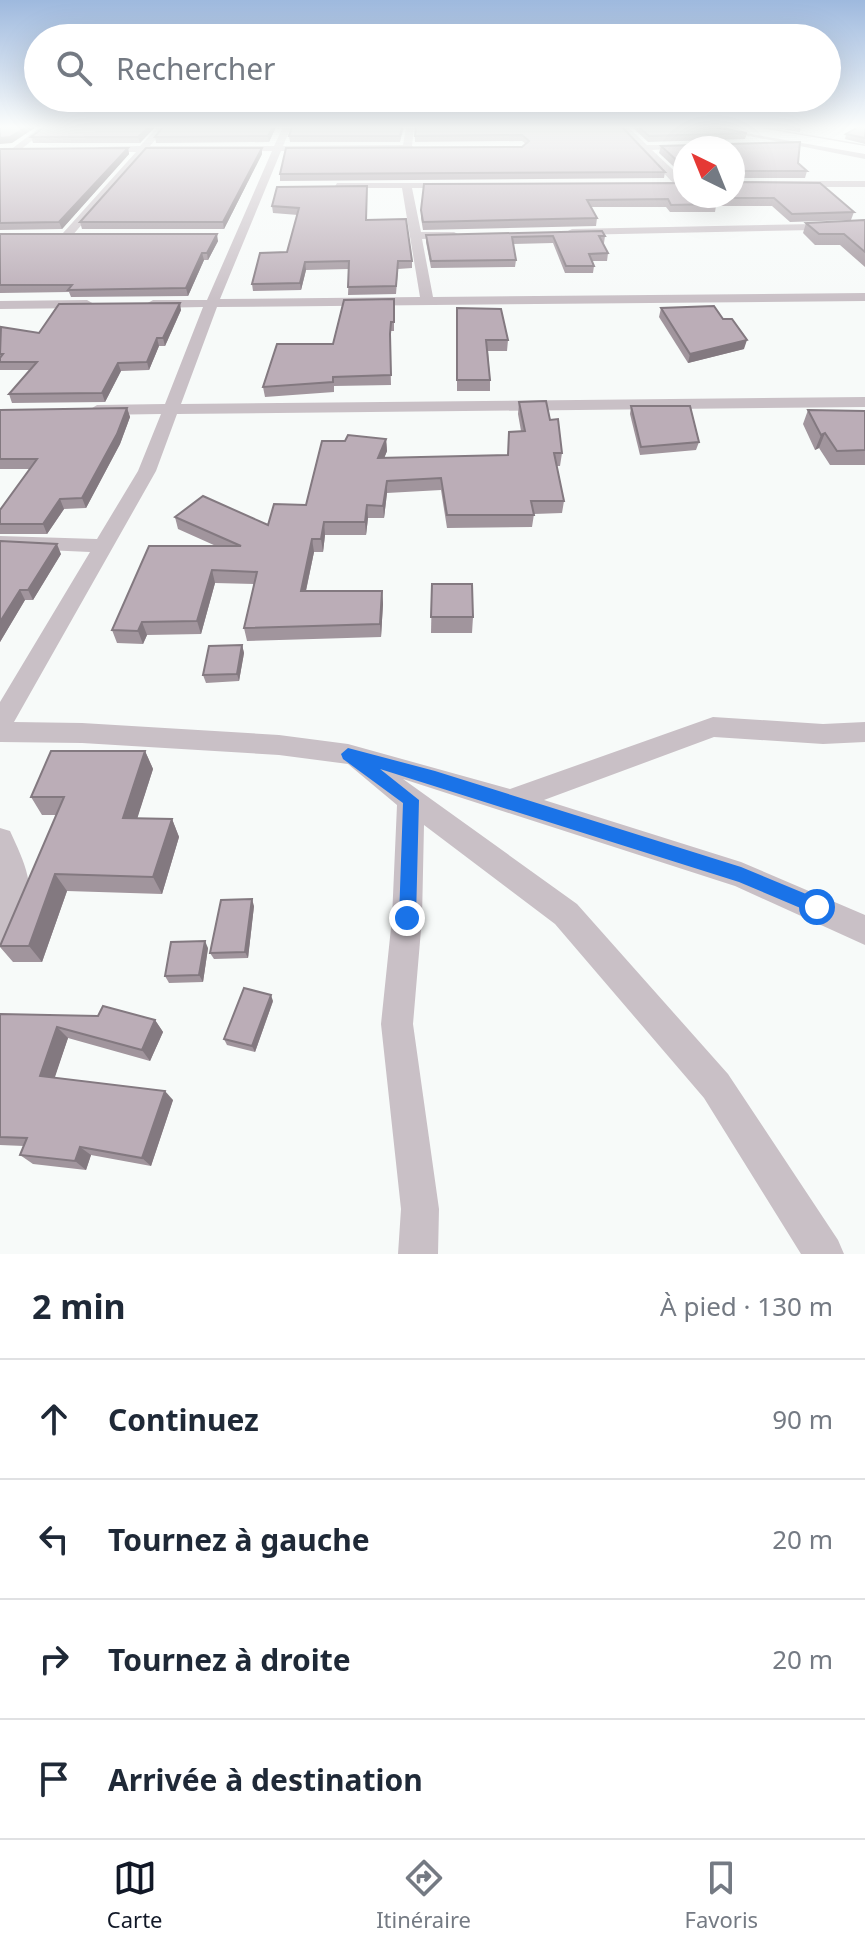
<!DOCTYPE html>
<html lang="fr">
<meta charset="utf-8">
<style>
body{margin:0;font-family:"Noto Sans",sans-serif;background:#f2f2f3;color:#1f2937}
.compass{position:absolute;left:673px;top:136px;width:72px;height:72px;border-radius:50%;background:#fff;box-shadow:0 8px 32px #0002;rotate:317deg}
.stop{position:absolute;width:24px;height:24px;margin:-18px;border:6px solid #1a73e8;border-radius:50%;background:#fff}
.stop.end{background:#1a73e8;border-color:#fff;box-shadow:0 2px 8px #0008}
.list{margin:0;padding:0;list-style:none}
h2{display:flex;justify-content:space-between;align-items:center;height:104px;margin:0;padding:0 32px;font-size:34px}
h2 small{font-size:26px;font-weight:400;color:#747a83}
.list li{display:grid;grid-template-columns:52px 1fr auto;gap:24px;align-items:center;box-sizing:border-box;height:120px;padding:0 32px;border-top:2px solid #e0e1e3}
.list b{display:block;font-size:30px;white-space:nowrap}
.list em{font-size:26px;font-style:normal;color:#747a83}
.icon{flex:none;width:44px;height:44px;fill:none;stroke:currentColor;stroke-width:2;stroke-linecap:round;stroke-linejoin:round}
.map{position:relative;flex:none;width:865px;height:1254px;overflow:hidden}
.search{position:absolute;background:#fff;box-shadow:0 8px 32px #0002;left:24px;right:24px;top:24px;height:88px;display:flex;align-items:center;gap:20px;box-sizing:border-box;padding:0 28px;border-radius:44px;color:#747a83;font-size:30px}
.sheet{height:584px;background:#fff}
nav{display:flex;justify-content:space-around;align-items:center;box-sizing:border-box;height:112px;border-top:2px solid #e0e1e3;background:#fff;font-size:22px;color:#747a83}
nav a{display:grid;justify-items:center;gap:4px}
nav .on{color:#111827}
.map>svg:first-child{display:block}
</style>
<div class="map">
<svg width="865" height="1254" viewBox="0 0 865 1254">
<rect width="100%" height="100%" fill="#f7faf9"/>
<g fill="none" stroke-linecap="round" stroke-linejoin="round">
<defs>
<path id="primary" d="M 727,127 L 755,127 L 865,146 L 865,154 L 734,131 Z"/>
</defs>
<use href="#primary" stroke="#bdb4ba" stroke-width="3"/>
<g fill="#c9c0c6" fill-rule="evenodd">
<path d="M 40,127 L 49,127 L 0,166 L 0,158 Z"/>
<path d="M 158,127 L 166,127 L 150,146 L 274,146 L 283,127 L 291,127 L 283,146 L 403,145 L 406,127 L 414,127 L 412,146 L 415,148 L 411,151 L 281,151 L 220,299 L 420,297 L 402,188 L 334,188 L 337,183 L 457,183 L 454,188 L 412,188 L 421,232 L 454,232 L 460,235 L 454,238 L 422,239 L 433,297 L 865,293 L 865,301 L 217,307 L 181,404 L 865,397 L 865,407 L 177,414 L 156,471 L 14,722 L 82,723 L 279,735 L 348,744 L 510,789 L 713,717 L 823,724 L 865,722 L 865,742 L 823,744 L 714,737 L 544,800 L 741,862 L 865,915 L 865,945 L 735,886 L 403,779 L 577,904 L 728,1074 L 838,1240 L 844,1254 L 801,1254 L 704,1098 L 555,924 L 424,825 L 422,918 L 413,1024 L 439,1209 L 438,1254 L 398,1254 L 401,1209 L 381,1024 L 392,918 L 397,805 L 348,764 L 279,755 L 82,743 L 0,742 L 0,702 L 90,552 L 0,548 L 0,536 L 97,539 L 138,471 L 161,414 L 97,415 L 89,410 L 97,405 L 165,404 L 203,307 L 153,308 L 146,304 L 153,300 L 207,300 L 272,151 L 145,152 L 71,237 L 63,237 L 63,233 L 136,152 L 101,152 L 98,147 L 140,146 Z"/>
<path d="M 620,127 L 628,127 L 647,145 L 692,145 L 693,148 L 652,150 L 685,181 L 685,187 L 676,186 Z"/>
<path d="M 704,127 L 720,127 L 865,153 L 865,159 Z"/>
<rect x="733" y="181" width="132" height="6"/>
<path d="M 865,223 L 865,229 L 572,235 L 566,232 L 572,229 Z"/>
<path d="M 0,301 L 87,300 L 94,304 L 87,308 L 0,309 Z"/>
<path d="M 0,828 L 10,831 C 24,862 39,889 21,921 C 15,933 12,939 0,944 Z"/>
</g>
<use href="#primary" fill="#fff" fill-rule="evenodd"/>
</g>
<g fill="#a1959d">
<path d="M 44,127 L 155,127 L 140,143 L 33,143 L 31,137 Z"/>
<path d="M 276,127 L 269,142 L 156,143 L 155,137 Z"/>
<path d="M 292,127 L 404,127 L 400,142 L 290,142 L 289,136 Z"/>
<path d="M 622,127 L 665,172 L 664,178 L 280,181 L 280,174 L 522,147 L 526,144 L 522,141 L 415,142 L 415,136 Z"/>
<path d="M 632,127 L 716,127 L 747,133 L 745,139 L 648,142 Z"/>
<path d="M 771,127 L 801,127 L 800,132 Z"/>
<path d="M 865,127 L 865,144 L 845,139 L 846,134 Z"/>
<path d="M 800,142 L 798,163 L 807,171 L 805,178 L 733,178 L 733,180 L 733,148 L 685,148 L 685,177 L 659,153 L 661,146 Z"/>
<path d="M 128,148 L 129,154 L 62,229 L 0,230 L 0,149 Z"/>
<path d="M 262,154 L 224,229 L 82,229 L 80,222 Z"/>
<path d="M 733,182 L 854,212 L 851,220 L 790,222 L 772,206 L 716,206 L 715,212 L 670,212 L 666,207 L 591,207 L 597,218 L 596,226 L 423,230 L 421,218 L 421,210 Z"/>
<path d="M 277,187 L 366,220 L 412,261 L 412,268 L 398,269 L 396,294 L 348,295 L 349,269 L 306,270 L 301,290 L 253,291 L 252,284 L 287,252 L 298,215 L 273,213 L 272,206 Z"/>
<path d="M 865,220 L 865,267 L 840,245 L 815,245 L 803,233 L 806,223 Z"/>
<path d="M 0,234 L 218,241 L 208,260 L 204,260 L 188,296 L 71,297 L 69,292 L 0,293 Z"/>
<path d="M 426,235 L 605,236 L 604,243 L 602,243 L 608,253 L 607,261 L 592,261 L 594,266 L 593,273 L 565,273 L 553,243 L 513,244 L 516,260 L 515,267 L 431,268 L 426,242 Z"/>
<path d="M 394,299 L 394,331 L 391,331 L 390,344 L 391,385 L 334,386 L 334,392 L 265,397 L 263,387 L 333,344 Z"/>
<path d="M 457,308 L 508,340 L 507,351 L 488,351 L 490,380 L 490,391 L 457,391 Z"/>
<path d="M 661,308 L 744,349 L 688,363 L 659,317 Z"/>
<path d="M 181,310 L 165,346 L 159,346 L 149,370 L 121,371 L 105,402 L 12,403 L 9,394 L 30,370 L 0,370 L 0,328 L 39,333 Z"/>
<path d="M 519,402 L 550,420 L 562,453 L 560,466 L 557,466 L 564,501 L 562,513 L 534,514 L 532,527 L 447,528 L 441,490 L 387,493 L 384,518 L 368,518 L 366,535 L 325,535 L 323,552 L 314,552 L 306,591 L 382,591 L 383,604 L 381,637 L 247,641 L 244,628 L 254,584 L 215,583 L 201,634 L 147,635 L 143,644 L 117,643 L 112,630 L 216,546 L 178,529 L 175,517 L 268,525 L 306,505 L 386,439 L 387,451 L 384,458 L 508,455 L 521,431 L 518,414 Z"/>
<path d="M 631,406 L 699,442 L 696,450 L 640,455 L 630,414 Z"/>
<path d="M 127,408 L 130,417 L 120,444 L 86,508 L 64,509 L 47,534 L 0,534 L 0,510 L 30,469 L 0,469 L 0,410 Z"/>
<path d="M 808,410 L 865,411 L 865,465 L 830,465 L 819,448 L 815,450 L 803,424 Z"/>
<path d="M 0,541 L 61,554 L 33,600 L 25,600 L 0,642 Z"/>
<path d="M 432,584 L 473,617 L 472,633 L 431,633 Z"/>
<path d="M 242,645 L 244,653 L 239,681 L 206,683 L 203,675 Z"/>
<path d="M 145,751 L 153,769 L 137,818 L 172,819 L 179,837 L 162,894 L 67,891 L 42,962 L 13,962 L 0,947 L 57,815 L 42,815 L 31,797 Z"/>
<path d="M 254,906 L 248,958 L 214,959 L 210,953 Z"/>
<path d="M 208,948 L 203,982 L 169,983 L 165,976 Z"/>
<path d="M 273,1001 L 255,1052 L 227,1045 L 224,1039 Z"/>
<path d="M 0,1014 L 155,1020 L 163,1032 L 150,1061 L 68,1038 L 54,1078 L 173,1100 L 151,1166 L 91,1155 L 86,1170 L 33,1164 L 20,1155 L 24,1146 L 0,1145 Z"/>
</g>
<g fill="#837980">
<path d="M 26,127 L 36,127 L 12,143 L 0,144 L 0,138 Z"/>
<path d="M 149,127 L 155,127 L 140,143 L 138,137 Z"/>
<path d="M 273,127 L 276,127 L 269,142 L 268,136 Z"/>
<path d="M 128,148 L 129,154 L 62,229 L 59,222 Z"/>
<path d="M 262,148 L 262,154 L 224,229 L 223,222 Z"/>
<path d="M 217,234 L 218,241 L 208,260 L 207,253 Z"/>
<path d="M 202,253 L 204,260 L 188,296 L 186,288 Z"/>
<path d="M 305,262 L 306,270 L 301,290 L 300,283 Z"/>
<path d="M 180,303 L 181,310 L 165,346 L 163,338 Z"/>
<path d="M 157,338 L 159,346 L 149,370 L 147,362 Z"/>
<path d="M 747,340 L 744,349 L 688,363 L 690,354 Z"/>
<path d="M 118,363 L 121,371 L 105,402 L 102,393 Z"/>
<path d="M 127,408 L 130,417 L 120,444 L 86,508 L 82,498 Z"/>
<path d="M 825,433 L 819,448 L 815,450 L 821,435 Z"/>
<path d="M 386,439 L 387,451 L 379,471 L 378,458 Z"/>
<path d="M 387,481 L 387,493 L 384,518 L 383,506 Z"/>
<path d="M 60,499 L 64,509 L 47,534 L 43,524 Z"/>
<path d="M 367,505 L 368,518 L 366,535 L 365,522 Z"/>
<path d="M 324,522 L 325,535 L 323,552 L 321,539 Z"/>
<path d="M 312,539 L 314,552 L 303,604 L 301,591 Z"/>
<path d="M 57,544 L 61,554 L 33,600 L 28,590 Z"/>
<path d="M 212,570 L 215,583 L 201,634 L 197,621 Z"/>
<path d="M 20,590 L 25,600 L 0,642 L 0,622 Z"/>
<path d="M 382,591 L 383,604 L 381,637 L 380,624 Z"/>
<path d="M 142,622 L 147,635 L 143,644 L 138,631 Z"/>
<path d="M 242,645 L 244,653 L 239,681 L 237,674 Z"/>
<path d="M 145,751 L 153,769 L 132,835 L 123,818 Z"/>
<path d="M 172,819 L 179,837 L 162,894 L 153,877 Z"/>
<path d="M 55,874 L 67,891 L 42,962 L 29,946 Z"/>
<path d="M 252,899 L 254,906 L 248,958 L 245,952 Z"/>
<path d="M 205,941 L 208,948 L 203,982 L 199,975 Z"/>
<path d="M 271,995 L 273,1001 L 255,1052 L 252,1046 Z"/>
<path d="M 155,1020 L 163,1032 L 150,1061 L 142,1050 Z"/>
<path d="M 57,1027 L 68,1038 L 52,1086 L 40,1076 Z"/>
<path d="M 165,1091 L 173,1100 L 151,1166 L 142,1158 Z"/>
<path d="M 80,1147 L 91,1155 L 86,1170 L 75,1161 Z"/>
</g>
<g fill="#bbadb7" stroke="#837980" stroke-width="2">
<path d="M 0,127 L 26,127 L 10,137 L 0,138 Z"/>
<path d="M 44,127 L 149,127 L 138,137 L 31,137 Z"/>
<path d="M 163,127 L 273,127 L 268,136 L 155,137 Z"/>
<path d="M 292,127 L 402,127 L 400,136 L 289,136 Z"/>
<path d="M 416,127 L 622,127 L 665,172 L 280,174 L 286,148 L 522,147 L 529,141 L 522,135 L 415,136 Z"/>
<path d="M 639,127 L 716,127 L 747,133 L 649,136 Z"/>
<path d="M 858,127 L 865,127 L 865,138 L 846,134 Z"/>
<path d="M 800,142 L 798,163 L 807,171 L 735,171 L 733,180 L 733,148 L 685,148 L 685,168 L 661,146 Z"/>
<path d="M 128,148 L 59,222 L 0,223 L 0,149 Z"/>
<path d="M 146,148 L 262,148 L 223,222 L 80,222 Z"/>
<path d="M 733,182 L 820,183 L 854,212 L 792,214 L 774,198 L 712,198 L 717,204 L 671,205 L 668,199 L 587,200 L 597,218 L 423,222 L 421,210 L 424,184 L 685,183 L 685,196 L 733,196 Z"/>
<path d="M 367,186 L 366,220 L 406,219 L 412,261 L 398,261 L 396,286 L 348,287 L 349,261 L 305,262 L 300,283 L 252,284 L 260,253 L 287,252 L 299,208 L 272,206 L 277,187 Z"/>
<path d="M 865,220 L 865,252 L 844,234 L 819,234 L 806,223 Z"/>
<path d="M 602,231 L 605,236 L 599,236 L 608,253 L 589,254 L 594,266 L 566,266 L 553,236 L 512,237 L 516,260 L 431,261 L 426,235 Z"/>
<path d="M 0,234 L 217,234 L 207,253 L 202,253 L 186,288 L 68,290 L 72,285 L 0,285 Z"/>
<path d="M 394,299 L 394,322 L 391,322 L 390,334 L 391,375 L 333,377 L 333,382 L 263,387 L 277,344 L 333,344 L 344,300 Z"/>
<path d="M 180,303 L 163,338 L 157,338 L 147,362 L 118,363 L 102,393 L 9,394 L 37,362 L 0,362 L 0,358 L 3,354 L 0,354 L 1,327 L 39,333 L 59,304 Z"/>
<path d="M 714,306 L 723,319 L 732,319 L 747,340 L 690,354 L 661,308 Z"/>
<path d="M 457,308 L 501,309 L 508,340 L 486,340 L 490,380 L 457,380 Z"/>
<path d="M 546,401 L 550,420 L 558,419 L 562,453 L 554,453 L 564,501 L 531,501 L 534,515 L 447,515 L 441,478 L 387,481 L 383,506 L 367,505 L 365,522 L 324,522 L 321,539 L 312,539 L 301,591 L 382,591 L 380,624 L 244,628 L 257,572 L 212,570 L 197,621 L 142,622 L 138,631 L 112,630 L 149,546 L 241,546 L 175,517 L 203,496 L 268,525 L 274,504 L 306,505 L 322,441 L 345,441 L 348,435 L 386,439 L 378,458 L 508,455 L 509,432 L 525,431 L 519,402 Z"/>
<path d="M 631,406 L 690,406 L 699,442 L 641,447 Z"/>
<path d="M 127,408 L 117,434 L 82,498 L 60,499 L 43,524 L 0,524 L 0,510 L 37,459 L 0,459 L 0,410 Z"/>
<path d="M 808,410 L 865,411 L 865,450 L 837,451 L 825,433 L 821,435 Z"/>
<path d="M 0,541 L 57,544 L 28,590 L 20,590 L 0,622 Z"/>
<path d="M 432,584 L 472,584 L 473,617 L 431,617 Z"/>
<path d="M 242,645 L 237,674 L 203,675 L 209,646 Z"/>
<path d="M 51,751 L 145,751 L 123,818 L 172,819 L 153,877 L 55,874 L 29,946 L 0,946 L 64,797 L 31,797 Z"/>
<path d="M 252,899 L 245,952 L 210,953 L 221,900 Z"/>
<path d="M 205,941 L 199,975 L 165,976 L 171,942 Z"/>
<path d="M 244,988 L 271,995 L 252,1046 L 224,1039 Z"/>
<path d="M 103,1006 L 155,1020 L 142,1050 L 57,1027 L 40,1076 L 165,1091 L 142,1158 L 80,1147 L 75,1161 L 20,1155 L 27,1138 L 0,1137 L 0,1014 L 98,1016 Z"/>
</g>
<linearGradient id="sky" x2="0" y2="1"><stop stop-color="#9eb9de"/><stop offset="0.42" stop-color="#fbfdfc"/><stop offset="1" stop-color="#fbfdfc" stop-opacity="0"/></linearGradient>
<rect width="865" height="302" fill="url(#sky)"/>
<path fill="#1a73e8" d="M 348,748 L 435,771 L 741,867 L 823,901 L 825,907 L 823,913 L 817,915 L 739,882 L 380,769 L 419,800 L 416,918 L 414,924 L 407,926 L 401,924 L 399,918 L 403,803 L 343,759 L 341,754 Z"/>
</svg>
<svg class="compass" viewBox="-18 -18 36 36"><path d="M0-13l5 13h-10z" fill="#e53935"/><path d="M0 13l5-13h-10z" fill="#747a83"/></svg>
<div class="stop" style="left:817px;top:907px"></div>
<div class="stop end" style="left:407px;top:918px"></div>
<div class="search"><svg class="icon" aria-label="search" viewBox="0 0 24 24"><circle cx="10" cy="10" r="6"/><path d="M15 15l6 6"/></svg>Rechercher</div>
</div>
<section class="sheet">
<h2>2 min<small>À pied · 130 m</small></h2>
<ul class="list">
<li><svg class="icon" aria-label="ahead" viewBox="0 0 24 24"><path d="M12 20V5M6 11l6-6 6 6"/></svg><div><b>Continuez</b></div><em>90 m</em></li>
<li><svg class="icon" aria-label="left" viewBox="0 0 24 24"><path d="M17 20v-9H6M10 6l-5 5 5 5"/></svg><div><b>Tournez à gauche</b></div><em>20 m</em></li>
<li><svg class="icon" aria-label="right" viewBox="0 0 24 24"><path d="M7 20v-9h11M14 6l5 5-5 5"/></svg><div><b>Tournez à droite</b></div><em>20 m</em></li>
<li><svg class="icon" aria-label="arrive" viewBox="0 0 24 24"><path d="M6 21V4h12l-3 4 3 4H6"/></svg><div><b>Arrivée à destination</b></div></li>
</ul>
</section>
<nav>
<a class="on"><svg class="icon" aria-label="map" viewBox="0 0 24 24"><path d="M3 6l6-2 6 2 6-2v14l-6 2-6-2-6 2zM9 4v14M15 6v14"/></svg>Carte</a>
<a><svg class="icon" aria-label="directions" viewBox="0 0 24 24"><path d="M12 3l9 9-9 9-9-9zM9 14v-3h6M13 9l2 2-2 2"/></svg>Itinéraire</a>
<a><svg class="icon" aria-label="saved" viewBox="0 0 24 24"><path d="M7 4h10v16l-5-4-5 4z"/></svg>Favoris</a>
</nav>
